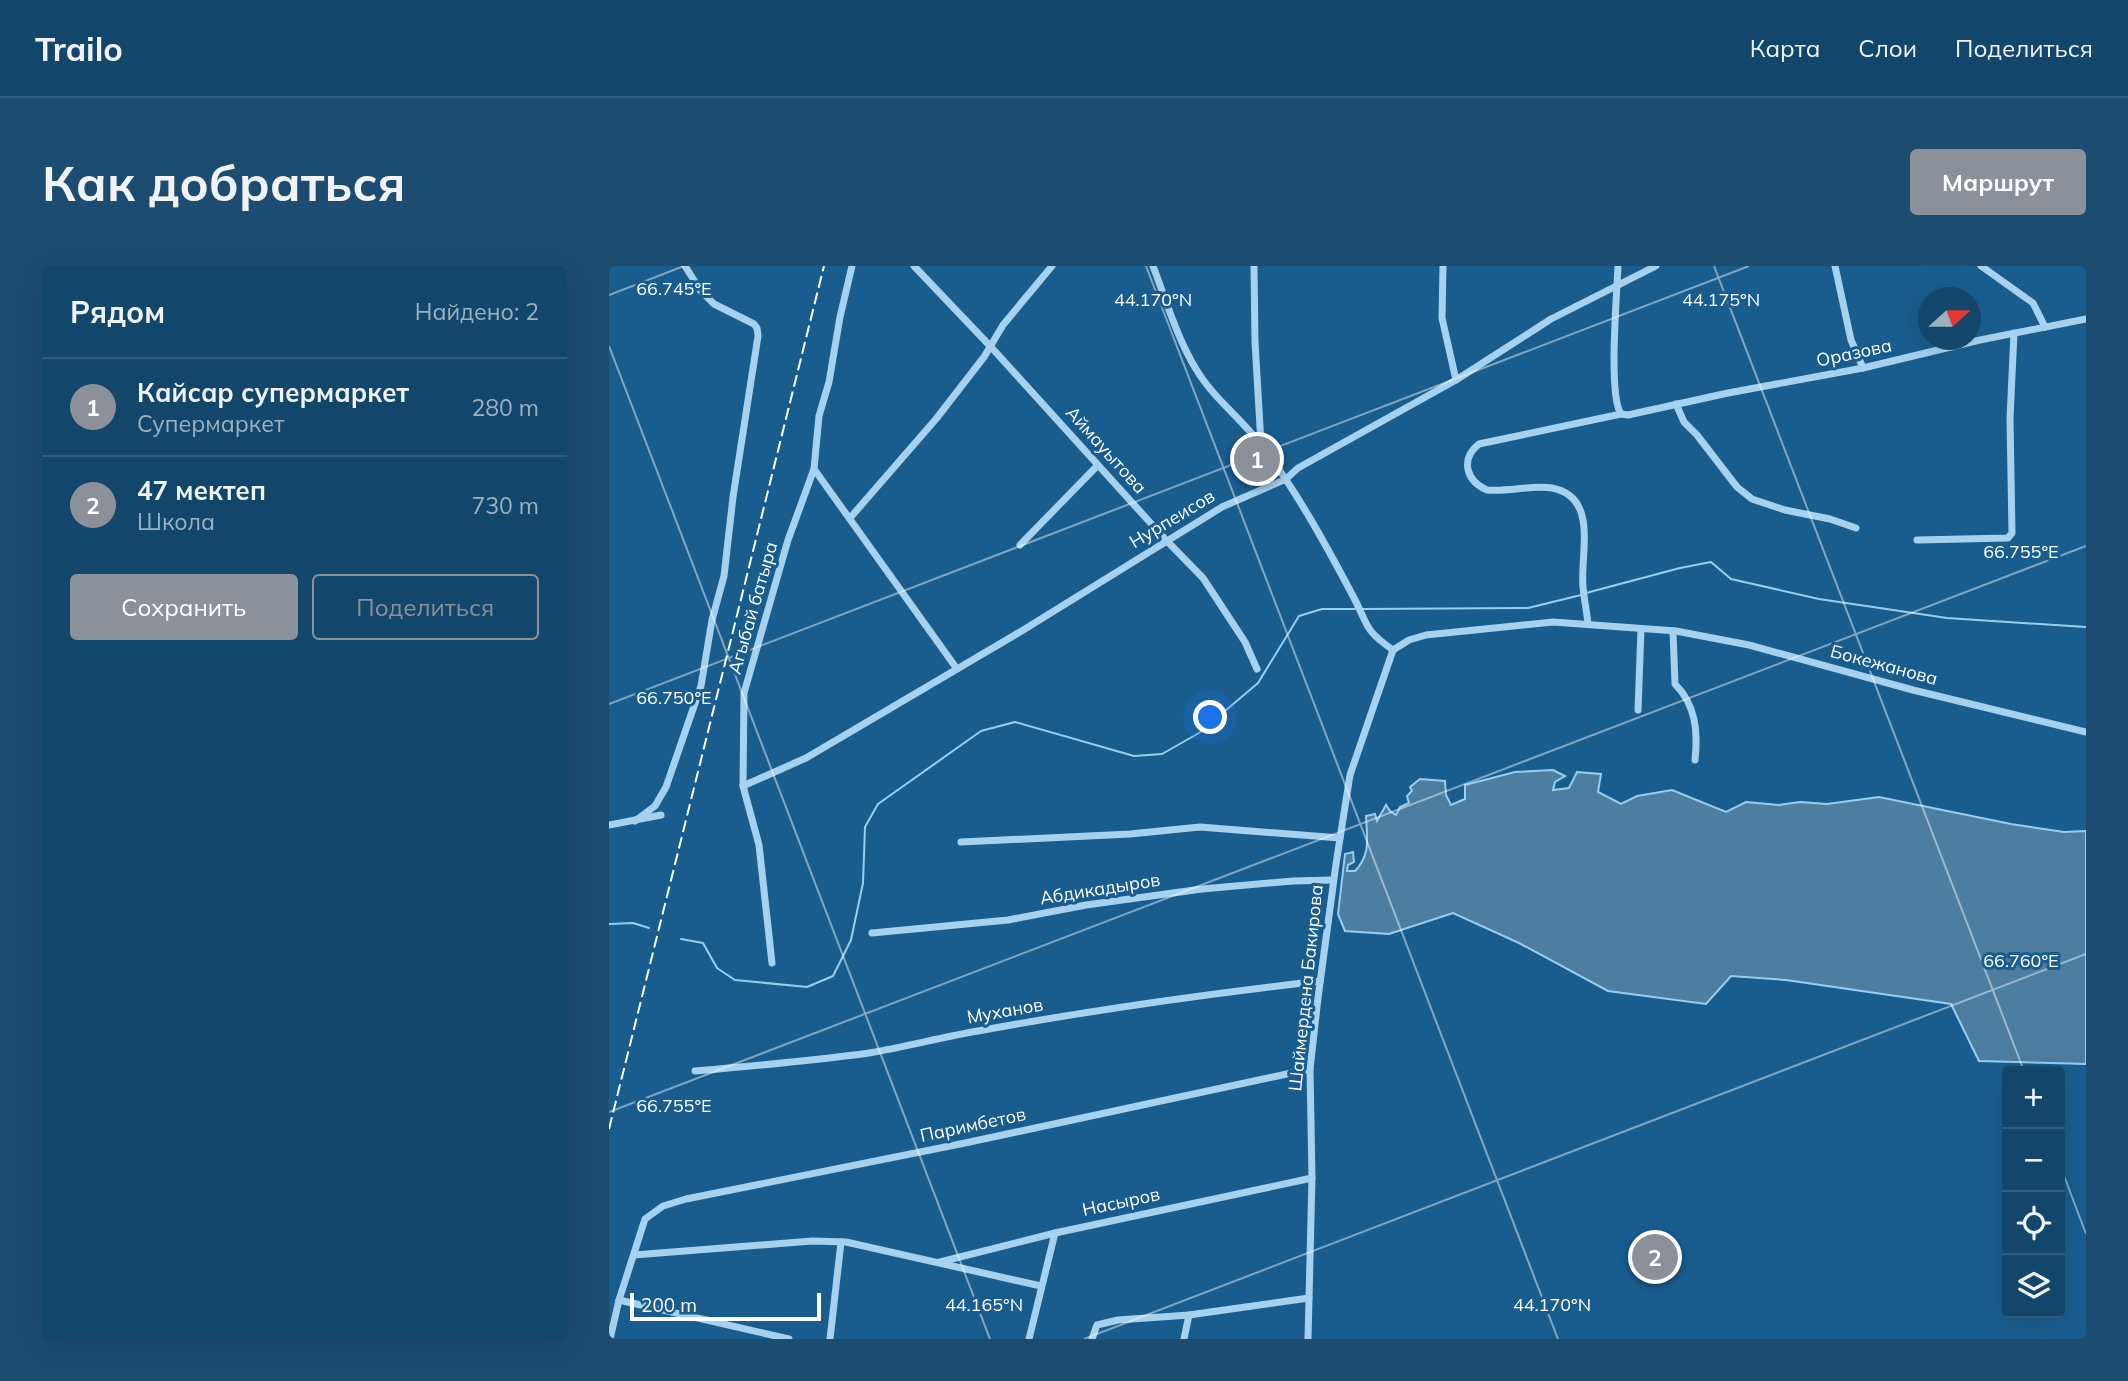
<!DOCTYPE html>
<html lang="ru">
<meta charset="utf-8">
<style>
body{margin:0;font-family:Mulish,sans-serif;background:#1c4d71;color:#f1f3f6}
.controls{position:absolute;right:21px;bottom:21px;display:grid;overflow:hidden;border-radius:7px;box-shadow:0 7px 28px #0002}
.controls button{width:63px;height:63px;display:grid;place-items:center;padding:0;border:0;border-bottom:2px solid #325e7e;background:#13466b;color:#f1f3f6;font:35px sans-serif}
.compass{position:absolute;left:1309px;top:21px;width:63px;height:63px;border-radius:50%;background:#13466b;box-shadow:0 7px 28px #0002;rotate:69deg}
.scale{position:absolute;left:21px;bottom:18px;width:191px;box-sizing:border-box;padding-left:7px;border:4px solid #fff;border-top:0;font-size:19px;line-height:24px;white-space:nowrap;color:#fff;-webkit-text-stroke:5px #195d8f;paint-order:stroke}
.you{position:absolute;left:602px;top:452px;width:24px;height:24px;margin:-18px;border:5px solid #fff;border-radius:50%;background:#1a73e8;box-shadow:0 0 0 10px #1a73e833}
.badge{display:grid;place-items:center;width:46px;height:46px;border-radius:50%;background:#8c9099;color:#fff;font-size:23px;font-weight:700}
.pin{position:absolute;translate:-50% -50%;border:4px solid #fff;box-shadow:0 2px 7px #0006}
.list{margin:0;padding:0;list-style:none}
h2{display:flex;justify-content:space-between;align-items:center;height:91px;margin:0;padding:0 28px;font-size:30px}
h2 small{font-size:23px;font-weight:400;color:#9db1c1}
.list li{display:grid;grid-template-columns:46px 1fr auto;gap:21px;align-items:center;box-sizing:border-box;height:98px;padding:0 28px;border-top:2px solid #325e7e}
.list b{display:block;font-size:26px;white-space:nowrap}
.list p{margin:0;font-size:23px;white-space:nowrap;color:#9db1c1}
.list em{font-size:23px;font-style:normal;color:#9db1c1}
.actions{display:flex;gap:14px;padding:21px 28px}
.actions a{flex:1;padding:16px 0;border:2px solid #8c9099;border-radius:7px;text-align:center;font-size:24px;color:#8c9099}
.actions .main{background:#8c9099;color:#fff}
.icon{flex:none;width:38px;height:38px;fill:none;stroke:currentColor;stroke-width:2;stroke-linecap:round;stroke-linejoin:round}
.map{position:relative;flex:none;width:1477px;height:1073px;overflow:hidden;border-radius:7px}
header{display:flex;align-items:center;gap:42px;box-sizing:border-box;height:98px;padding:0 35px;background:#13466b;border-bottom:2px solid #325e7e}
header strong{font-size:33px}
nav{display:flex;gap:38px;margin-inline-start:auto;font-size:24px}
.intro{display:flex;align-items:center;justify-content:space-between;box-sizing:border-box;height:168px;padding:0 42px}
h1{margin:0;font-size:49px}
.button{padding:18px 32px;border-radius:7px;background:#8c9099;color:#fff;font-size:24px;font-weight:700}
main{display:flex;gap:42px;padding:0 42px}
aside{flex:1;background:#13466b;border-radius:7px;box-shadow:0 7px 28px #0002}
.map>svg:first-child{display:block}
</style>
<header>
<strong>Trailo</strong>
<nav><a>Карта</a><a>Слои</a><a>Поделиться</a></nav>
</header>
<div class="intro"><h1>Как добраться</h1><a class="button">Маршрут</a></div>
<main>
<aside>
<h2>Рядом<small>Найдено: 2</small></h2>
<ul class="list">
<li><span class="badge">1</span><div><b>Кайсар супермаркет</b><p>Супермаркет</p></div><em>280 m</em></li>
<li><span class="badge">2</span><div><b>47 мектеп</b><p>Школа</p></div><em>730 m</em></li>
</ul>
<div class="actions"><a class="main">Сохранить</a><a>Поделиться</a></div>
</aside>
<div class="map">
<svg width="1477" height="1073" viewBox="0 0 1477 1073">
<rect width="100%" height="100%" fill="#195d8f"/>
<path fill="#4d7ea0" stroke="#98cef1" stroke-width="2" d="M 944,504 L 956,510 L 946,516 L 944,524 L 960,522 L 968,506 L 992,508 L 989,526 L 1012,538 L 1028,530 L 1063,524 L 1117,546 L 1137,536 L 1170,539 L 1191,536 L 1218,538 L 1270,531 L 1402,558 L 1455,566 L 1477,565 L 1477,798 L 1370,795 L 1342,738 L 1177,714 L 1122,710 L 1097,738 L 999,725 L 910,677 L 844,647 L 780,668 L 736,665 L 729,648 L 736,588 L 744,586 L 745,596 L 739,599 L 738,605 L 746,605 C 762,589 758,571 757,550 L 766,548 L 768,555 L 777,539 L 781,545 L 787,549 L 791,541 L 800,537 L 798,530 L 803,525 L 801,521 L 811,513 L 836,515 L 837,529 L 842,539 L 856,533 L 856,519 L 906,506 Z"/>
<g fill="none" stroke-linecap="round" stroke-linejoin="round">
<g stroke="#98cef1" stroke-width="2">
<path d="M 977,327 L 1071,302 L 1102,296 L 1122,313 L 1210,333 L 1338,352 L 1477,361"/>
<path d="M 752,343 L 919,342 L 972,329"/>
<path d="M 0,658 L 24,657 L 40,662"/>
<path d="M 72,673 L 94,677 L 108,702 L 126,714 L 198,721 L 224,710 L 242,674 L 254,617 L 256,561 L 269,538 L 372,465 L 406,456 L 525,490 L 553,488 L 590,467 L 649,417 L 690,350 L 713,343 L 746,343"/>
</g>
<g stroke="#a6d1ef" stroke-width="7">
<path d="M 305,0 L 382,81 L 557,274 L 594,312 L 636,376 L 648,403"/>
<path d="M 544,0 C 557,34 568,72 587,103 C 604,132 633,153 653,180 C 688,226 717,279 744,330 C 760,360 754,363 784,384"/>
<path d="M 645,0 L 646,76 L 652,178"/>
<path d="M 834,0 L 833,52 L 847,114"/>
<path d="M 1009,0 C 1008,28 999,129 1012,148 L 1019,149 L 1119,127 L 1254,102 L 1371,74 L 1477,53"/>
<path d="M 1226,0 L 1242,74 L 1254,102"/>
<path d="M 1372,0 L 1424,37 L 1436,61"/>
<path d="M 1067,138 L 1075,156 L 1088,169 L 1128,221 L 1143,233 L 1176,244 L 1221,253 L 1247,262"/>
<path d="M 205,203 L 348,403"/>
<path d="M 241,252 L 327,153 L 375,91 L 394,59 L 443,0"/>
<path d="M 1308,274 L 1399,272 L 1403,267 L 1401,152 L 1405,67"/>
<path d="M 411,279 L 489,199"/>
<path d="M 979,358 C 978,346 975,333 974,321 C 971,287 990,231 943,222 C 922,219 900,226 878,224 C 857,215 851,193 870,178 L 1012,148"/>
<path d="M 1064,365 L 1066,418 C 1087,439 1089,466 1086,494"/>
<path d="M 784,384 L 800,374 L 817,369 L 944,356 L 1067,365 L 1140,379 L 1304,424 L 1477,466"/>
<path d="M 1029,444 L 1032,363"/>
<path d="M 134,520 L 197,492 L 411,366 L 613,241 L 677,213 L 689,202 L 847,114 L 942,53 L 1047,0"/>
<path d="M 26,555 L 46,540 L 57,521 L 92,420 L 103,354 L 115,310 L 124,231 L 149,70 L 148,62 L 145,58 L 105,38 L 91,24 L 76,0"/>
<path d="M 0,559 L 52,549"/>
<path d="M 352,576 L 521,568 L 591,561 L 731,572"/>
<path d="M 263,667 L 399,654 L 477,639 L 593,623 L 684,615 L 724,614"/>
<path d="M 163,697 L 150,579 L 134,520 L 135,427 L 179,274 L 205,203 L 210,150 L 220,116 L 231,51 L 243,0"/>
<path d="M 86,805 C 144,800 202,795 260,787 C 297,781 333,771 369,765 C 483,744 597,728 711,715"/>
<path d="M 25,989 L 203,975 L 237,976 L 432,1020"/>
<path d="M 331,996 L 446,967 L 703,912"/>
<path d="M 10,1034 L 180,1073"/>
<path d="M 1,1073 L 10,1034 L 36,953 L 54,940 L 77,933 L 356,877 L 701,803"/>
<path d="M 221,1073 L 232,976"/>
<path d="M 420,1073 L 446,967"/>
<path d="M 483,1073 L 488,1059 L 509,1054 L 580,1049 L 700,1032"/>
<path d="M 575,1073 L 580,1049"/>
<path d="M 699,1073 L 703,912 L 701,803 L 709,732 L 727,598 L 741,509 L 784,384"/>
</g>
<path stroke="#fff" stroke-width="2" stroke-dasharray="12 5" stroke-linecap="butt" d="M 0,863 L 215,0"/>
</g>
<path fill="none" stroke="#fff" stroke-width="2" stroke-opacity="0.45" d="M 537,0 L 949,1073M 1105,0 L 1415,805M 0,29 L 75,0M 0,80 L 381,1073M 0,438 L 1140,0M 0,846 L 1477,280M 1451,899 L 1477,968M 475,1073 L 1477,688"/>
<g text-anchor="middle" stroke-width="6" stroke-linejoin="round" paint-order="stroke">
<g font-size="18" fill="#fff" stroke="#195d8f">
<text transform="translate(1245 87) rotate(-12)" y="6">Оразова</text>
<text transform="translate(497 184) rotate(48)" y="6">Аймауытова</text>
<text transform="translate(563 253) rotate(-31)" y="6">Нурпеисов</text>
<text transform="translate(144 342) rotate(-74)" y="6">Агыбай батыра</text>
<text transform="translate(1275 399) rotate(15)" y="6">Бокежанова</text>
<text transform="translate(491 623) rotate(-9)" y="6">Абдикадыров</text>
<text transform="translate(697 722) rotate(-84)" y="6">Шаймердена Бакирова</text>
<text transform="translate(396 745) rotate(-10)" y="6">Муханов</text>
<text transform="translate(364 859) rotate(-12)" y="6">Паримбетов</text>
<text transform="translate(512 936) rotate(-12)" y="6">Насыров</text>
</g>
</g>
<g font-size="18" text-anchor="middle" fill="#fff" stroke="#195d8f" stroke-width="6" stroke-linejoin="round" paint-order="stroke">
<text x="65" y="29">66.745°E</text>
<text x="544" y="40">44.170°N</text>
<text x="1112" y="40">44.175°N</text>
<text x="1412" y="292">66.755°E</text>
<text x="65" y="438">66.750°E</text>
<text x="1412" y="701">66.760°E</text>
<text x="65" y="846">66.755°E</text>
<text x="375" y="1045">44.165°N</text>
<text x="943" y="1045">44.170°N</text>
</g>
</svg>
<div class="controls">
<button>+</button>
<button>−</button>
<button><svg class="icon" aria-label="locate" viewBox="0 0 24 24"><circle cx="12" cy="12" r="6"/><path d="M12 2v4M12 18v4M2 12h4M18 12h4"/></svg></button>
<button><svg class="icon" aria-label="layers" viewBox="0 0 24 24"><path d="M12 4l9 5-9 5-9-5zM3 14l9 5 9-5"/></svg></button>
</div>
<svg class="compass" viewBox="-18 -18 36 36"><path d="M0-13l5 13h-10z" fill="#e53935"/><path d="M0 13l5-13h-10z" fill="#9db1c1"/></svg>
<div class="scale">200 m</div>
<div class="you"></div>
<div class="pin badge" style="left:648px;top:193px">1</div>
<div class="pin badge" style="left:1046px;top:991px">2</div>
</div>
</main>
